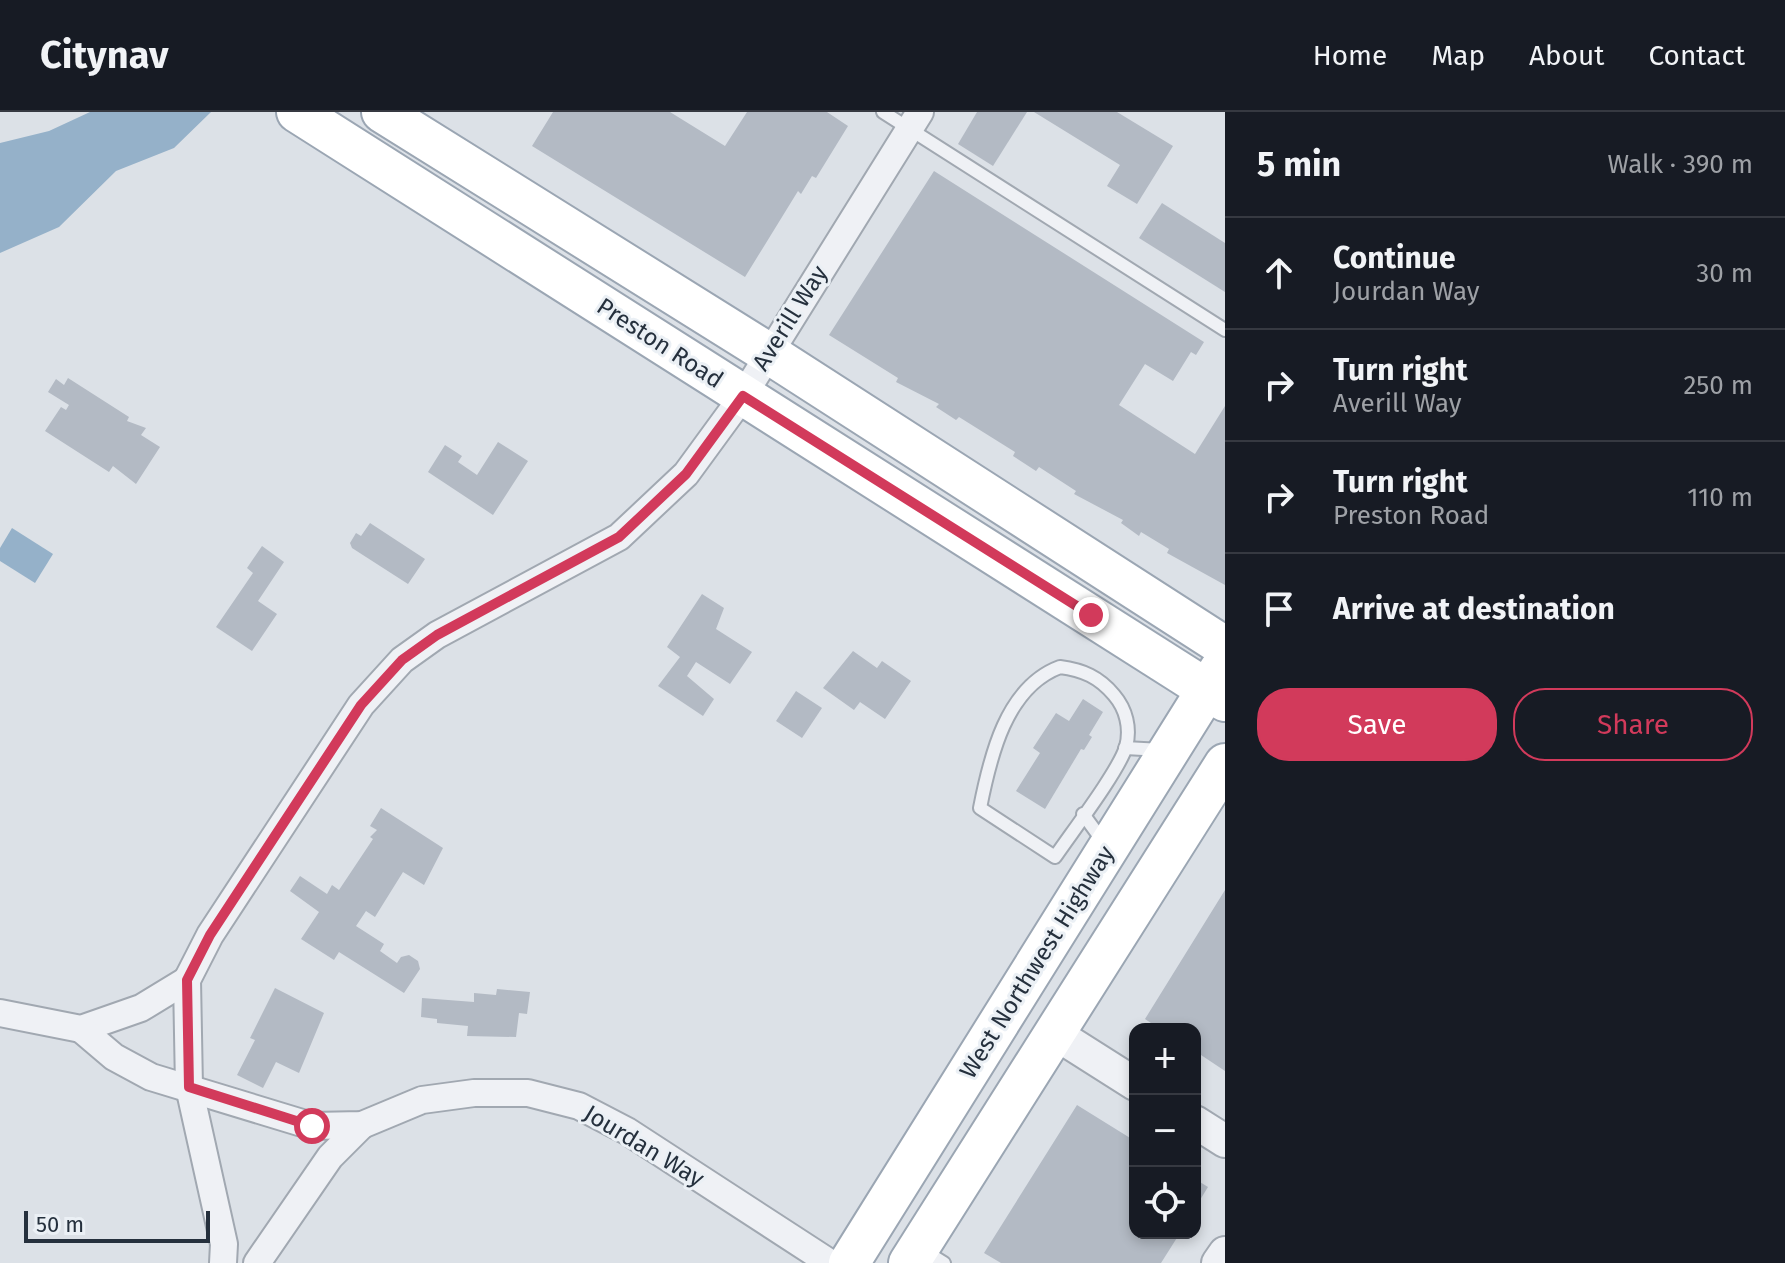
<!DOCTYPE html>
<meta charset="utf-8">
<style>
body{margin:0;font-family:"Fira Sans",sans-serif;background:#242831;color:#f1f3f6}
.controls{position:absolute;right:24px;bottom:24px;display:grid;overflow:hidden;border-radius:16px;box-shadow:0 4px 12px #0003}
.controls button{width:72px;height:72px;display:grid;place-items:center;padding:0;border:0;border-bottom:2px solid #363941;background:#171b24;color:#f1f3f6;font:40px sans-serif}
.scale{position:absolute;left:24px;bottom:20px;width:186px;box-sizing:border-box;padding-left:8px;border:4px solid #25303d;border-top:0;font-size:22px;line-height:28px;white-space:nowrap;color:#25303d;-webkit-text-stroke:6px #ebf0f5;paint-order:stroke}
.stop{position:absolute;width:24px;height:24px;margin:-18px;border:6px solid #d23a5b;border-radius:50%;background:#fff}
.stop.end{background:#d23a5b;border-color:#fff;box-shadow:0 2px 8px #0008}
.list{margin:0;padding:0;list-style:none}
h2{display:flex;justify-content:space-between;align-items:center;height:104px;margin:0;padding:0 32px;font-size:34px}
h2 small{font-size:26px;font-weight:400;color:#9ea1a6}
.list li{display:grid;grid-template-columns:52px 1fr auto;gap:24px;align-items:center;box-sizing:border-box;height:112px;padding:0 32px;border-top:2px solid #363941}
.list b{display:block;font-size:30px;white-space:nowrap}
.list p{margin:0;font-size:26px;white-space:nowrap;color:#9ea1a6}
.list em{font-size:26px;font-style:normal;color:#9ea1a6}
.actions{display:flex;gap:16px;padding:24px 32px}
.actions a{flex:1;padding:18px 0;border:2px solid #d23a5b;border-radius:32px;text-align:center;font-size:28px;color:#d23a5b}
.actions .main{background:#d23a5b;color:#fff}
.icon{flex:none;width:44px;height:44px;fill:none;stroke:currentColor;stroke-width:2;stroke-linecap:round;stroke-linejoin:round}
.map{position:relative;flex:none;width:1225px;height:1151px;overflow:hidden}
header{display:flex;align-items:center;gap:48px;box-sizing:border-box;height:112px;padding:0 40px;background:#171b24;border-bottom:2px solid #363941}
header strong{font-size:38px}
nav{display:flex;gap:44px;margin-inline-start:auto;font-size:28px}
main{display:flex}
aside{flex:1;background:#171b24}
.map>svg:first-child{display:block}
</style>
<header>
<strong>Citynav</strong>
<nav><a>Home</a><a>Map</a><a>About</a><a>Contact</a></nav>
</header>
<main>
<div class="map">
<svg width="1225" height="1151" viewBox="0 0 1225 1151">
<rect width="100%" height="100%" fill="#dce1e7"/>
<g fill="#95b1c9">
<path d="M 90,0 L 211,0 L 174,36 L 116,59 L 59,115 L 0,141 L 0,31 L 49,19 Z"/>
<path d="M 12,416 L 53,442 L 35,471 L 0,449 L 0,436 Z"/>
</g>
<g fill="#b3bac4">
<path d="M 553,0 L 670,0 L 725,34 L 747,0 L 827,0 L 848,14 L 816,66 L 812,64 L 801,82 L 798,79 L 745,165 L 532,34 Z"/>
<path d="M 977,0 L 1027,0 L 993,54 L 958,32 Z"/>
<path d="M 1034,0 L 1117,0 L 1173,34 L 1137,92 L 1107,74 L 1120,53 Z"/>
<path d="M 934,59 L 1204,230 L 1196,243 L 1191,240 L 1173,269 L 1145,252 L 1119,293 L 1195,342 L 1225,294 L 1225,473 L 1167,441 L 1169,437 L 1141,420 L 1139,424 L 1121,411 L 1123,408 L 1074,382 L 1076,379 L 1039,355 L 1036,359 L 1013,344 L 1015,340 L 959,305 L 956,308 L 936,295 L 939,292 L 896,270 L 898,266 L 829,223 Z"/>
<path d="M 1162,91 L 1225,131 L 1225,180 L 1139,126 Z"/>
<path d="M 68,266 L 129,305 L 127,309 L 146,316 L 141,323 L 160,335 L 136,372 L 113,354 L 109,360 L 45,319 L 61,295 L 66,298 L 69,293 L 48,280 L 56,267 L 64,273 Z"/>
<path d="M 498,330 L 528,349 L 493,403 L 428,360 L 445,333 L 462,344 L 458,350 L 477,363 Z"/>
<path d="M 370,411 L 425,447 L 408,472 L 352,436 L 350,431 L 356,421 L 361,424 Z"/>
<path d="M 262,434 L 284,450 L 258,489 L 277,502 L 252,539 L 216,515 L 253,461 L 247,456 Z"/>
<path d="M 702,482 L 724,496 L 716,517 L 752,540 L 730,572 L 696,550 L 687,564 L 714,587 L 703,604 L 658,574 L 680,545 L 667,535 Z"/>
<path d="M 853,539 L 877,556 L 882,549 L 911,569 L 885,607 L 860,590 L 854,598 L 823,576 Z"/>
<path d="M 796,579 L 822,596 L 802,626 L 776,609 Z"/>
<path d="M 1083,587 L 1103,600 L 1089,623 L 1092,625 L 1084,638 L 1081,637 L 1045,697 L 1016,679 L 1040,641 L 1033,636 L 1056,601 L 1069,609 Z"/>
<path d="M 381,696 L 443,736 L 424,773 L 403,760 L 375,805 L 366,799 L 356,814 L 384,832 L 380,839 L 397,851 L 401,845 L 409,843 L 418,849 L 420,857 L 404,881 L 339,840 L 334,848 L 301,827 L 319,800 L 290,779 L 300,764 L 327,782 L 332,773 L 339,778 L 373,727 L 370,725 L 377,718 L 370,714 Z"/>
<path d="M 1225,778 L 1225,959 L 1195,939 L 1195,917 L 1160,917 L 1145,907 Z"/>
<path d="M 275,876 L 324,901 L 299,961 L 276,950 L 263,976 L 237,963 L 255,928 L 250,926 Z"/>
<path d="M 497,877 L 530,880 L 527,902 L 519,901 L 516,925 L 467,924 L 468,914 L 437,911 L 437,907 L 421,905 L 422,886 L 474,890 L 474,881 L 496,883 Z"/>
<path d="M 1077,993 L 1135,1029 L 1135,1121 L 1180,1121 L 1161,1151 L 1001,1151 L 984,1141 Z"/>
<path d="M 1195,1067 L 1208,1075 L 1195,1096 Z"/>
</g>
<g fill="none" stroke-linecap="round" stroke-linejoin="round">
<defs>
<g id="service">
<path d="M 883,0 L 1225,218"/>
<path d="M 1060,555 C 1083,558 1099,565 1114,583 C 1126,597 1131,616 1126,635 C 1118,660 1072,720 1055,745 L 980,696 C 990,645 1006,575 1060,555 Z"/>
<path d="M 1125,636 L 1162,638"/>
<path d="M 1083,702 L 1105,732"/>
<path d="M 923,1138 L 944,1151"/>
</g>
<g id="minor">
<path d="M 0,901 L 81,917 L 141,896 L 187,868"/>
<path d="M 81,917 L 114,945 L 151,965 L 312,1014 L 362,1013 L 422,988 L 474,981 L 528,981 L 579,994 L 627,1019 L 830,1151"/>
<path d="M 223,1151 L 224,1132 L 189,975 L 187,868 L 210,823 L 361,593 L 402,548 L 437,523 L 619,425 L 686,362 L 743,284 L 920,0"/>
<path d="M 257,1151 L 330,1045 L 362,1013"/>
</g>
<g id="tertiary">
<path d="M 1053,920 L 1135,972"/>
<path d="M 1195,1010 L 1225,1029"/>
<path d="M 1218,1151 L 1225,1141"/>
</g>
<g id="primary">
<path d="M 297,0 L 1225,589"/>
<path d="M 382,0 L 768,241 L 1225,535"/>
<path d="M 849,1151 L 1220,557"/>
<path d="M 909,1151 L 1225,652"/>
</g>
</defs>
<use href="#service" stroke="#a1a8b1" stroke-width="16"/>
<use href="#minor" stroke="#a1a8b1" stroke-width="30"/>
<use href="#tertiary" stroke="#a1a8b1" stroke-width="36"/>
<use href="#primary" stroke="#9ba6b3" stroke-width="44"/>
<use href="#service" stroke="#eff1f5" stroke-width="12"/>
<use href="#minor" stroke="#eff1f5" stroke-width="26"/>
<use href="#tertiary" stroke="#eff1f5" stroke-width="32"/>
<use href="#primary" stroke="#fff" stroke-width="40"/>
</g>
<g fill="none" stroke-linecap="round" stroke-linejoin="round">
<path stroke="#d23a5b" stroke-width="10" d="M 312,1014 L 189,975 L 187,868 L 210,823 L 361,593 L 402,548 L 437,523 L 619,425 L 686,362 L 743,284 L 1091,503"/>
</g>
<g text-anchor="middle" stroke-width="6" stroke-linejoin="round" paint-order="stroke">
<g font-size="24" fill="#25303d" stroke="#ebf0f5">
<text transform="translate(790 206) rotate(-58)" y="8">Averill Way</text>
<text transform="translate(660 231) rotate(33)" y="8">Preston Road</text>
<text transform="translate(1037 850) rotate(-58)" y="8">West Northwest Highway</text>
<text transform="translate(644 1034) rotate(31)" y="8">Jourdan Way</text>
</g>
</g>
</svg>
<div class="controls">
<button>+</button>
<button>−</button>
<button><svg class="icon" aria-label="locate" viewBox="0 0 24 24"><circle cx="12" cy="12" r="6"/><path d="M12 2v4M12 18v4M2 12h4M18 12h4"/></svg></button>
</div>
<div class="scale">50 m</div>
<div class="stop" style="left:312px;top:1014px"></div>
<div class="stop end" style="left:1091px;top:503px"></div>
</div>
<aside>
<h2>5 min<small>Walk · 390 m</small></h2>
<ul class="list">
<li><svg class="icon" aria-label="ahead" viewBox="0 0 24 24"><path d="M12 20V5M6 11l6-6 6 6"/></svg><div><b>Continue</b><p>Jourdan Way</p></div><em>30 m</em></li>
<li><svg class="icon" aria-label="right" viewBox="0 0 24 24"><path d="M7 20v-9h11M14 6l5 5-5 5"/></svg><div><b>Turn right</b><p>Averill Way</p></div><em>250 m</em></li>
<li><svg class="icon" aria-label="right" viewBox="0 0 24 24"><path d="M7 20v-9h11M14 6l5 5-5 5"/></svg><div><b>Turn right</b><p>Preston Road</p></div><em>110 m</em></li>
<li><svg class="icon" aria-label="arrive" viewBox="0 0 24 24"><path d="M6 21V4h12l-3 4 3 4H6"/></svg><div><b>Arrive at destination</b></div></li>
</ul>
<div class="actions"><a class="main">Save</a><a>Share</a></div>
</aside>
</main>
